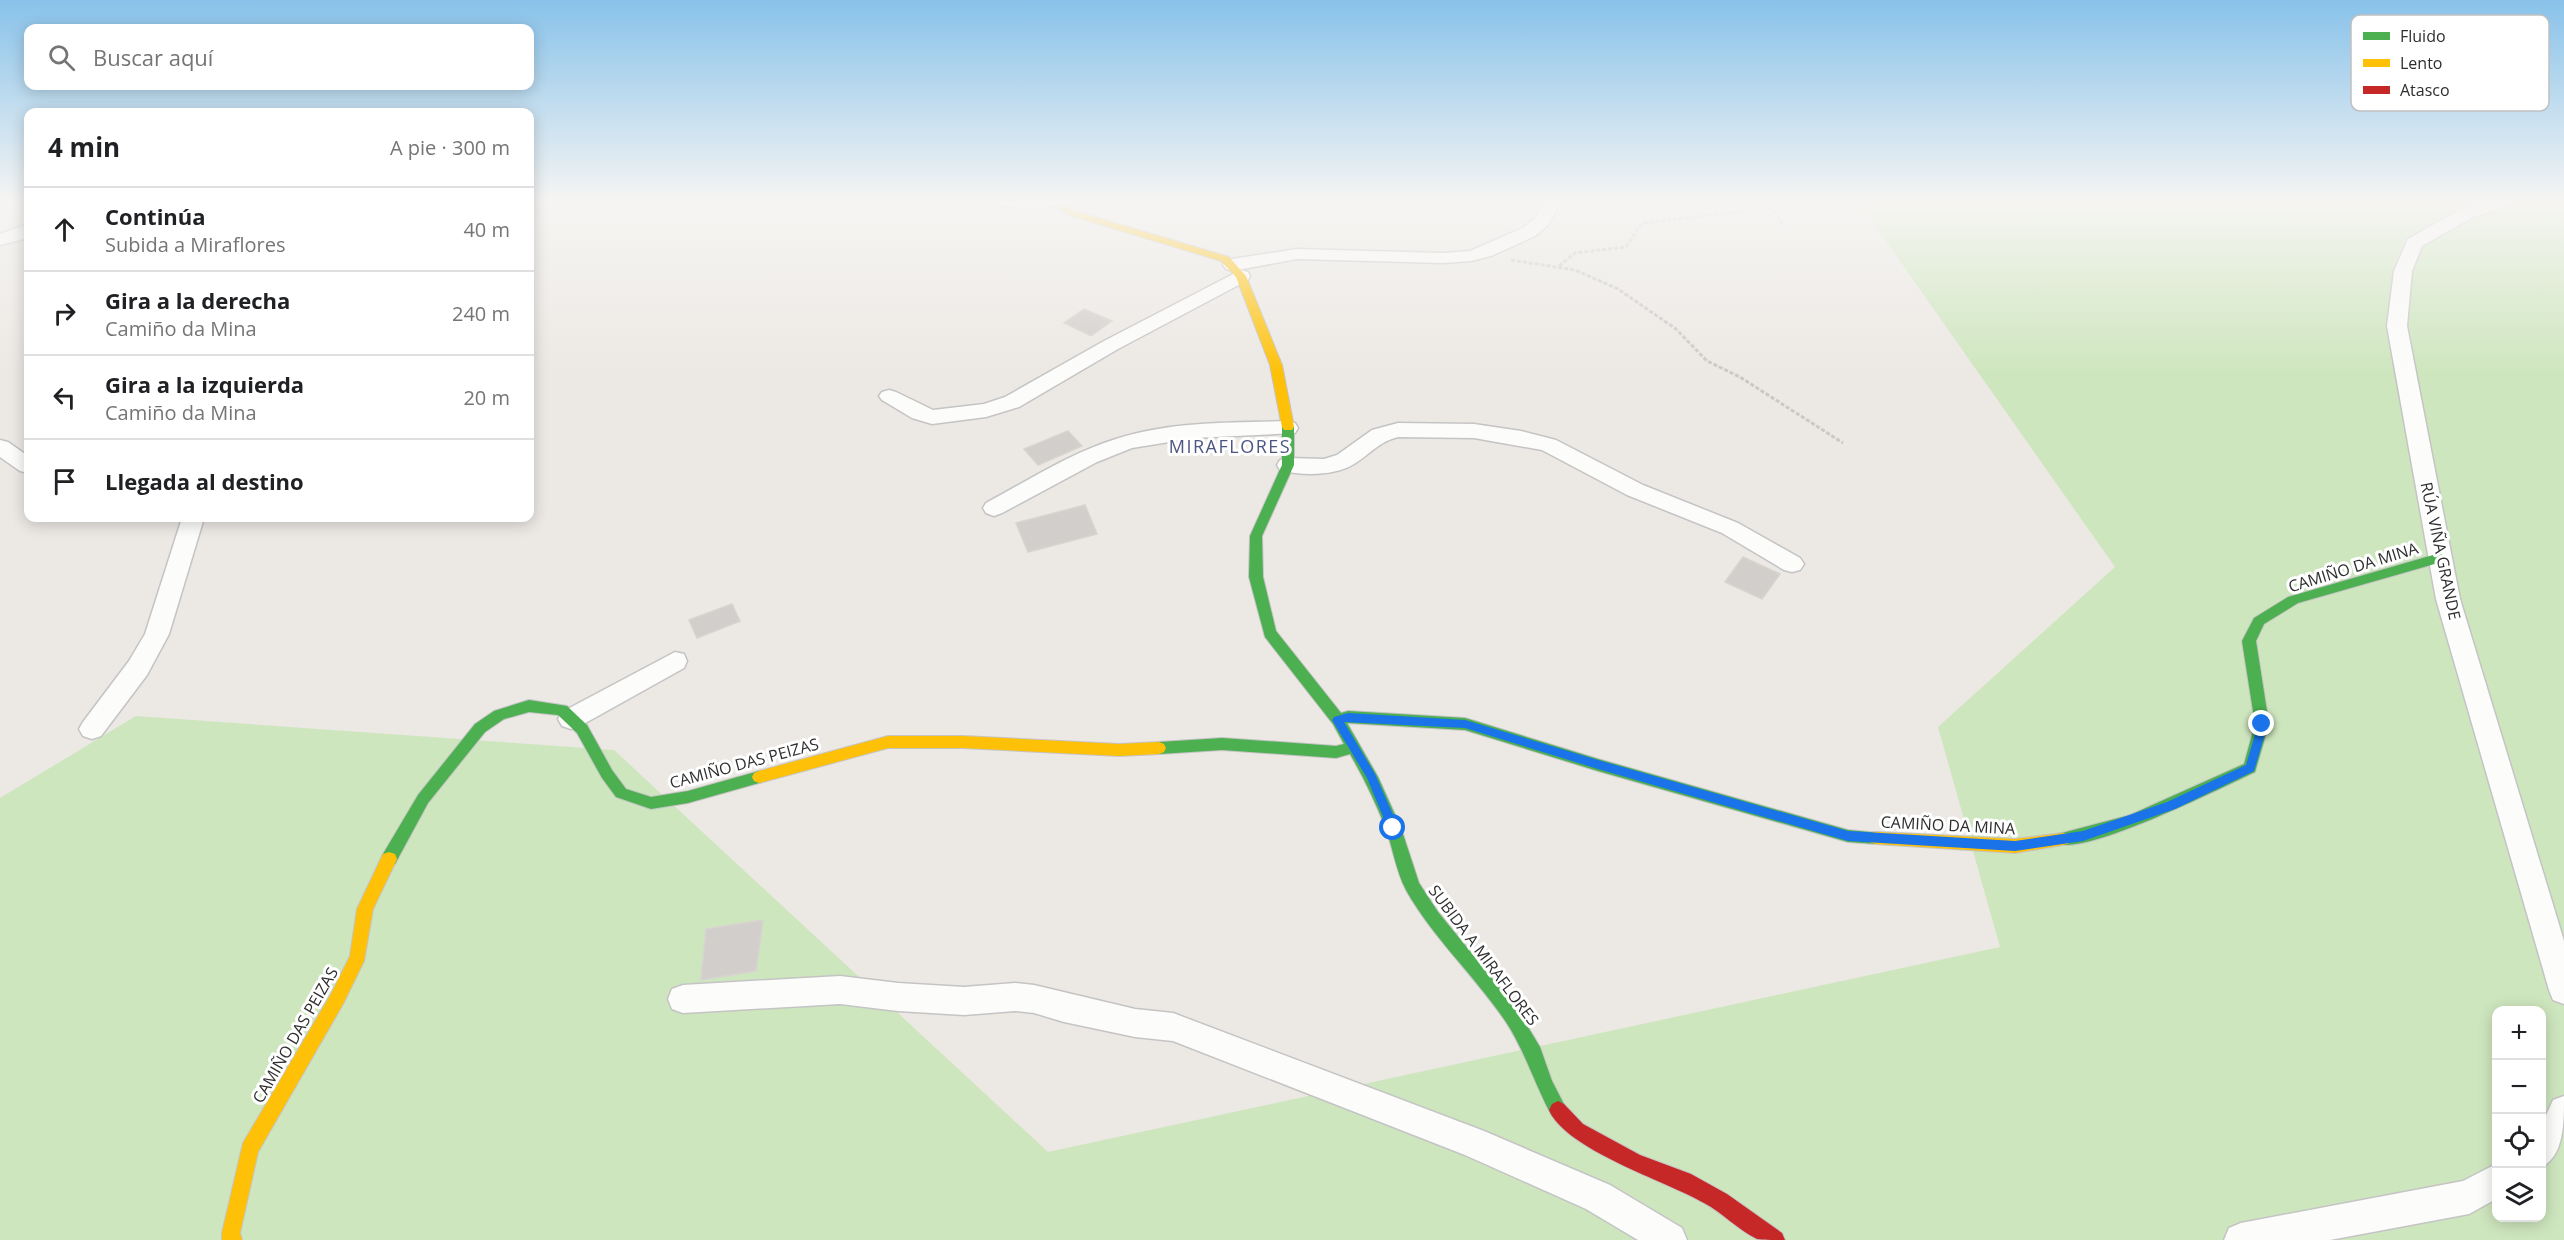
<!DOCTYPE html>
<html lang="es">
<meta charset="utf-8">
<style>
body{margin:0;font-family:"Open Sans",sans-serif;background:#f2f2f2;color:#202124}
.controls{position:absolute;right:18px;bottom:18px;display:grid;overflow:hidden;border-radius:12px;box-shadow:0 3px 15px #0003}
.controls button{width:54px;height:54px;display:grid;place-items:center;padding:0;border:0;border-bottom:2px solid #e0e0e0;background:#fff;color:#202124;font:30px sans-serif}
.stop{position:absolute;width:18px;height:18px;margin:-14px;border:4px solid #1a73e8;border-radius:50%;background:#fff}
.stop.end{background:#1a73e8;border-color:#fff;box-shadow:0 2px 6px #0008}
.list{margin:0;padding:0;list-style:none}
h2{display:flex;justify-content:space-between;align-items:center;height:78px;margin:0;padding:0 24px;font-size:26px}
h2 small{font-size:20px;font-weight:400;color:#757577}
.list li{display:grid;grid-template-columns:39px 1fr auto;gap:18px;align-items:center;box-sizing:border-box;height:84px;padding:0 24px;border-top:2px solid #e0e0e0}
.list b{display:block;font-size:22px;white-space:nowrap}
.list p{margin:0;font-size:20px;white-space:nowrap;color:#757577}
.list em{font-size:20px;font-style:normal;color:#757577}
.icon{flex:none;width:33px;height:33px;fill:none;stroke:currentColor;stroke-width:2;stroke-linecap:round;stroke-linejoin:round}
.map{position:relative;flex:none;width:2564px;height:1240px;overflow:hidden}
.search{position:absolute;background:#fff;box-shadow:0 3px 15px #0003;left:24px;top:24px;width:510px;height:66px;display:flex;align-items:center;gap:15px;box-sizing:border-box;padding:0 21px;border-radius:12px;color:#757577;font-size:22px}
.panel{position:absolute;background:#fff;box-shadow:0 3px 15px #0003;left:24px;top:108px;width:510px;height:414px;border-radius:12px}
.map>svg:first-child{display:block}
</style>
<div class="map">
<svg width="2564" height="1240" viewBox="0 0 2564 1240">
<rect width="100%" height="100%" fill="#ece8e4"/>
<path fill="#cee6be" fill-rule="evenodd" d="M 1860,200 L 2564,200 L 2564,1240 L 0,1240 L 0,798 L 136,716 L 614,750 L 1048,1152 L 2000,947 L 1938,727 L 2115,567 L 1859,203 ZM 2496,1010 L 2542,1010 L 2542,1218 L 2496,1218 Z"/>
<g fill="#d1cecb" stroke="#d7d4d0" stroke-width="1.5">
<path d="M 1084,309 L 1112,321 L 1091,336 L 1064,323 Z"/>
<path d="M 1068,431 L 1082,446 L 1038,465 L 1024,449 Z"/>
<path d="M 1085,505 L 1097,534 L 1028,552 L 1016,523 Z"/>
<path d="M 1743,557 L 1780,574 L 1762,599 L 1725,582 Z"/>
<path d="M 732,604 L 740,621 L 697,638 L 689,620 Z"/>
<path d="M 763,920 L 756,971 L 701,980 L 706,929 Z"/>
</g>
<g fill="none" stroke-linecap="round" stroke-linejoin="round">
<defs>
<g id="street">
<path d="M 983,200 L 1068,200 L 1065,204 L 1034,209 L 992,205 L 986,204 Z"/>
<path d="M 1545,200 L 1562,200 L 1548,225 L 1535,236 L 1491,256 L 1471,261 L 1443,263 L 1297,259 L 1232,271 L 1226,269 L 1223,265 L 1226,261 L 1232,259 L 1297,249 L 1443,253 L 1470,251 L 1523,228 L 1535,218 Z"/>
<path d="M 2492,200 L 2518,200 L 2515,204 L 2473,217 L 2422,246 L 2412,271 L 2407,326 L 2460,599 L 2564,941 L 2564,1004 L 2553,1000 L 2549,990 L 2436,599 L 2387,326 L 2394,271 L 2408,239 L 2461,209 Z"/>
<path d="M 28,224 L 28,238 L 0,245 L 0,234 Z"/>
<path d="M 1241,270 L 1248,272 L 1250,276 L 1248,280 L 1118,349 L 1019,407 L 986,417 L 932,424 L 912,418 L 882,400 L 879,396 L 882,392 L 889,390 L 896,392 L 933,410 L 984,404 L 1005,397 L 1104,341 Z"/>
<path d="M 1288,421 L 1295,423 L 1298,428 L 1295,433 L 1194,438 L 1132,448 L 1097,462 L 1002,513 L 994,516 L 986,513 L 983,508 L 986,503 C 1029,480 1072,452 1119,438 C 1174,421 1231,423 1288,421 Z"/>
<path d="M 1398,423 L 1474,424 L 1521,431 L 1556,440 L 1643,485 L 1738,523 L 1800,558 L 1804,564 L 1800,570 L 1792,572 L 1784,570 L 1722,533 L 1627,495 L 1542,450 L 1474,438 L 1398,437 C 1380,441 1370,454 1354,464 C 1335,476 1302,476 1280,470 L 1277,465 L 1280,460 L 1288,458 L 1324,459 L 1337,455 L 1372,430 Z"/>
<path d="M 0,440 L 8,442 L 28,456 L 28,473 L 20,471 L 0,457 Z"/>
<path d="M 182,518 L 204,518 L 169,634 L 147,675 L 101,736 L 92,739 L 83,736 L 79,729 L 83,722 L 129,661 L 145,634 Z"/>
<path d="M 675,652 L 684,654 L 687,661 L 684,668 L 580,726 L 571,729 L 562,726 L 558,719 L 562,712 Z"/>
<path d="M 840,976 L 898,983 L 964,987 L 1015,983 L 1034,985 L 1135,1009 L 1173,1013 L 1484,1131 L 1610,1185 L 1682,1228 L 1687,1240 L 1638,1240 L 1586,1209 L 1465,1155 L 1173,1041 L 1135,1037 L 1064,1022 L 1034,1013 L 1015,1011 L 964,1015 L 898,1011 L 840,1004 L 683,1013 L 672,1009 L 668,999 L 672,989 L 683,985 Z"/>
<path d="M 2564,1096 C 2564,1123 2564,1155 2542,1167 L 2542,1124 L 2553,1100 Z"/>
<path d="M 2496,1164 L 2496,1199 L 2469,1214 L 2330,1240 L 2224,1240 L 2229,1228 L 2241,1223 L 2463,1181 Z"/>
</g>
<g id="fast">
<path d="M 1288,423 L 1294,427 L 1294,465 L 1262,536 L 1263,577 L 1276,631 L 1341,713 L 1348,711 L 1465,718 L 1598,759 L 1848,830 L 1881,833 L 1884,838 L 1881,843 L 1876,844 L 1848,842 L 1598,771 L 1465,730 L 1347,723 L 1378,777 L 1401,828 L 1419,883 L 1438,912 L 1517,1009 L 1540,1047 L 1552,1081 L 1567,1110 L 1564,1116 L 1558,1119 L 1552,1116 C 1535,1085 1525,1051 1506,1022 C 1475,976 1433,938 1406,890 C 1396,871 1393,849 1386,829 C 1376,803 1364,778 1350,754 L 1336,758 L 1222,750 L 1159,754 L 1154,752 L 1152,748 L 1154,744 L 1159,742 L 1222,738 L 1336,746 L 1344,744 L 1333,724 L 1265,637 L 1249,577 L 1250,536 L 1282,465 L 1282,427 Z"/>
<path d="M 2440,553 L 2446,558 L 2445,561 L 2298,603 L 2264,624 L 2256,641 L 2269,724 L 2255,772 C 2221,788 2089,854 2058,844 L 2055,839 L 2058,834 L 2130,815 L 2244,764 L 2255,724 L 2242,641 L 2254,618 L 2288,597 Z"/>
<path d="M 529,700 L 567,706 L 587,725 L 612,770 L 626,789 L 651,797 L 688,791 L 759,771 L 764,773 L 766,777 L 764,781 L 759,783 L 688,803 L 651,809 L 616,797 L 602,778 L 577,733 L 558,715 L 529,712 L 504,719 L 485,732 L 428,803 L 395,864 L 389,866 L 383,864 L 381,859 L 383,854 L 418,795 L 475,724 L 494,711 Z"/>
</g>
<g id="slow">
<path d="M 1054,200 L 1064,200 L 1067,206 L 1075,211 L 1229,257 L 1246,276 L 1282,365 L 1294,427 L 1292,430 L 1284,430 L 1282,427 L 1270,365 L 1236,277 L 1221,261 L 1069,215 L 1060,210 Z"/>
<path d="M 888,736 L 963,736 L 1119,744 L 1159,742 L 1164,744 L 1166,748 L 1164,752 L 1159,754 L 1119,756 L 963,748 L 888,748 L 759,783 L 754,781 L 752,777 L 754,773 L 759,771 Z"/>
<path d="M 1876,832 L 2015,839 L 2063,833 L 2068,834 L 2071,839 L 2068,844 L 2063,845 L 2015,853 L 1876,844 L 1871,843 L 1868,838 L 1871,833 Z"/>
<path d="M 389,852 L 395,854 L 397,859 L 373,909 L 364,961 L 343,1004 L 258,1152 L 240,1233 L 242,1240 L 222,1240 L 222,1233 L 243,1143 L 331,994 L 350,956 L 357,909 L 383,854 Z"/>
</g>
<path id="jam" d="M 1558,1101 L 1564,1104 L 1583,1124 L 1640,1155 L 1691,1174 L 1727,1194 L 1782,1233 L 1785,1240 C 1777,1240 1764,1240 1757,1239 C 1738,1230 1723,1213 1704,1203 C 1666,1181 1566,1150 1549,1110 L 1552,1104 Z"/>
</defs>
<use href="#street" stroke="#c5c4c5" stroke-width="3"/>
<use href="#fast" stroke="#c5c4c5" stroke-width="2"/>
<use href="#slow" stroke="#c5c4c5" stroke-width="2"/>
<use href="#jam" stroke="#c5c4c5" stroke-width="2"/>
<g stroke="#c9c9c8" stroke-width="3" stroke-dasharray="4 2" stroke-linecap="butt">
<path d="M 2435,200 L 2447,204"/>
<path d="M 1511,260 L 1575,270 L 1618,289 L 1676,329 L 1707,361 L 1740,377 L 1843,443"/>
<path d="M 1559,266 L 1575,253 L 1626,247 L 1642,223 L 1771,208 L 1783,224"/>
</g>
<use href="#street" fill="#fcfcfb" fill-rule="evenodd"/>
<use href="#fast" fill="#4caf50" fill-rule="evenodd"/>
<use href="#slow" fill="#ffc107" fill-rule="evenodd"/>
<use href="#jam" fill="#c62828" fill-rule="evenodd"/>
</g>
<linearGradient id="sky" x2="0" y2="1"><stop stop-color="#88c2ea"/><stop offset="0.54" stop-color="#f6f5f3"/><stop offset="1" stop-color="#f6f5f3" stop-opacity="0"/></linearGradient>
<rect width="2564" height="373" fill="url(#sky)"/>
<path fill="#1a73e8" d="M 1348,713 L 1465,720 L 1598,760 L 1848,831 L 2015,841 L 2083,831 L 2167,802 L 2246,765 L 2259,721 L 2262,720 L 2268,724 L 2254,771 L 2175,809 L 2083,841 L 2015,851 L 1848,841 L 1598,769 L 1465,728 L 1344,722 L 1375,774 L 1399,828 L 1393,832 L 1389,831 L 1367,778 L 1332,720 L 1334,717 Z"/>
<g text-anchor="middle" stroke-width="6" stroke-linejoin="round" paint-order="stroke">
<g font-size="16" fill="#2e2e2e" stroke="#fff">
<text transform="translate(2441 551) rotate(78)" y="6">RÚA VIÑA GRANDE</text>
<text transform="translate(2353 567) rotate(-17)" y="6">CAMIÑO DA MINA</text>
<text transform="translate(744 763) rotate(-15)" y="6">CAMIÑO DAS PEIZAS</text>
<text transform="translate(1948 825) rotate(3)" y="6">CAMIÑO DA MINA</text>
<text transform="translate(1484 955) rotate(53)" y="6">SUBIDA A MIRAFLORES</text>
<text transform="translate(295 1035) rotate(-60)" y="6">CAMIÑO DAS PEIZAS</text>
</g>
<g font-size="18" letter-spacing="1.5" fill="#4d5680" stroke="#fff">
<text x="1230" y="453">MIRAFLORES</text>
</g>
</g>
<rect x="2351" y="15" width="198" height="96" rx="9" fill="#fff" stroke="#c0c0c0" stroke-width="1.5"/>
<rect x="2363" y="32" width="27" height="8" fill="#4caf50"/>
<rect x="2363" y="59" width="27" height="8" fill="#ffc107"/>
<rect x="2363" y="86" width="27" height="8" fill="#c62828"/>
<g font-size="16" fill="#2e2e2e">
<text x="2400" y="42">Fluido</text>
<text x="2400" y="69">Lento</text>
<text x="2400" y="96">Atasco</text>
</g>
</svg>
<div class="controls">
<button>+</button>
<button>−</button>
<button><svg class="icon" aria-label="locate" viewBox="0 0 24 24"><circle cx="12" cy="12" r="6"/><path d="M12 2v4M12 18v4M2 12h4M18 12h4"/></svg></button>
<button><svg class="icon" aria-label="layers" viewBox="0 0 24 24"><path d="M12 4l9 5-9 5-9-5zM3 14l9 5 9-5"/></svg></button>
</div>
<div class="stop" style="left:1393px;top:828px"></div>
<div class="stop end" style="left:2262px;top:724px"></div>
<div class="search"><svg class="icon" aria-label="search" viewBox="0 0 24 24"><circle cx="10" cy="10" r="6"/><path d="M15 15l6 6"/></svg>Buscar aquí</div>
<section class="panel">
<h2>4 min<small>A pie · 300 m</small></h2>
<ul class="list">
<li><svg class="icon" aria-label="ahead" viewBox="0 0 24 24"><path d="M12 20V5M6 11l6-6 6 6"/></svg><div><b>Continúa</b><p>Subida a Miraflores</p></div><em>40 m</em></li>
<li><svg class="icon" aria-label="right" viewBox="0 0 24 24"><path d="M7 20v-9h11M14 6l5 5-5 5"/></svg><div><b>Gira a la derecha</b><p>Camiño da Mina</p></div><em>240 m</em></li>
<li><svg class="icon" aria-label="left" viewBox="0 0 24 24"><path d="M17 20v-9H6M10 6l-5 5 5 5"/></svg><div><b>Gira a la izquierda</b><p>Camiño da Mina</p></div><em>20 m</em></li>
<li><svg class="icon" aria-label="arrive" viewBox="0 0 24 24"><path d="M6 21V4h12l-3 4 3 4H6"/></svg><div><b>Llegada al destino</b></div></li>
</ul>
</section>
</div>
